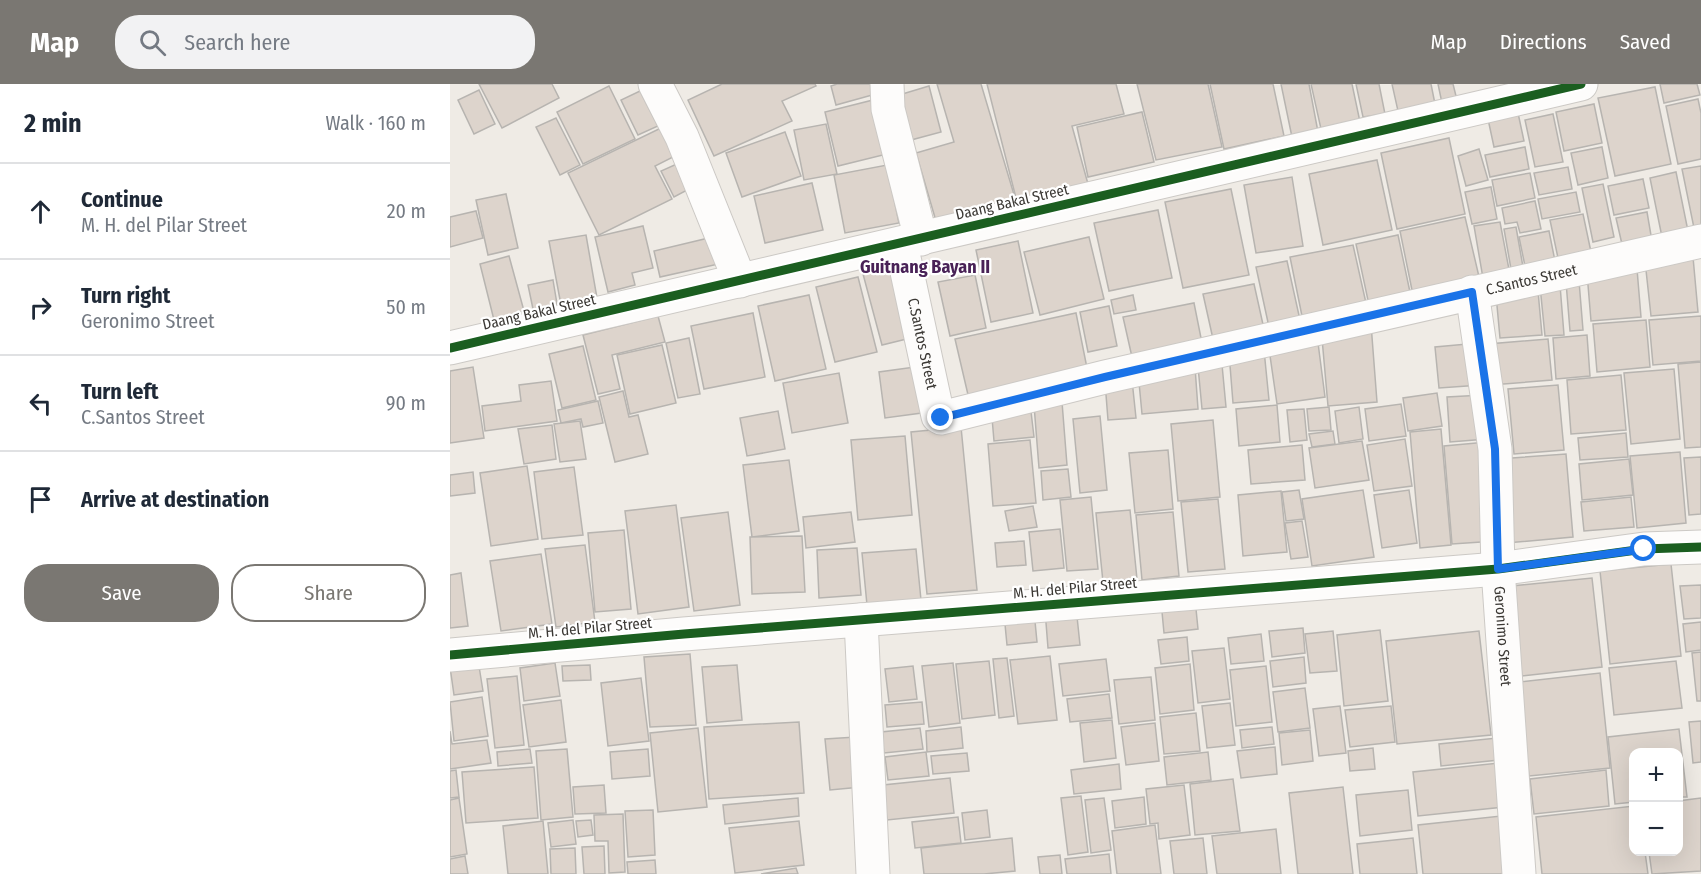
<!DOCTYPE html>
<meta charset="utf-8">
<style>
body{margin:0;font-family:"Fira Sans Condensed",sans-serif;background:#f2f2f3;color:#1f2937}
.controls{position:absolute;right:18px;bottom:18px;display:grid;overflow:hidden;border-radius:12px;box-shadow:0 6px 24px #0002}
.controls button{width:54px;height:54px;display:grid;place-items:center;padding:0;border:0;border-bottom:2px solid #e0e1e3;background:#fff;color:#1f2937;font:30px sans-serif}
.stop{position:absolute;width:18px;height:18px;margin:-14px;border:4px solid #1a73e8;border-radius:50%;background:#fff}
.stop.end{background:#1a73e8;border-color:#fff;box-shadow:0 2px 6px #0008}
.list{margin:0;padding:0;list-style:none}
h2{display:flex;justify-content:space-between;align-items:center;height:78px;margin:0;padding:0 24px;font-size:26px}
h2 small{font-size:20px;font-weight:400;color:#747a83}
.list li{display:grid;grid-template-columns:39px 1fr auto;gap:18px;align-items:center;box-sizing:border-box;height:96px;padding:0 24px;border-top:2px solid #e0e1e3}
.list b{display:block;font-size:22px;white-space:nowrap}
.list p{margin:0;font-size:20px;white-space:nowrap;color:#747a83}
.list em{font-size:20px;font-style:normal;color:#747a83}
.actions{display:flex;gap:12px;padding:18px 24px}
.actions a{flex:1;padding:14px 0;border:2px solid #7a7772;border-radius:24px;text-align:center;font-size:21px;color:#7a7772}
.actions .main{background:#7a7772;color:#fff}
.icon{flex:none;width:33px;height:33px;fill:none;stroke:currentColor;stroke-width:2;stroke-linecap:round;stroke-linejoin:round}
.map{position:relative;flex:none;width:1251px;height:790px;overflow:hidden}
header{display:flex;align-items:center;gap:36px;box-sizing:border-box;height:84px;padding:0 30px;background:#7a7772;color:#fff}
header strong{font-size:28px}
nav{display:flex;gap:33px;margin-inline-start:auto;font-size:21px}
.search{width:420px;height:54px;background:#f2f2f3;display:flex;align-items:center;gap:15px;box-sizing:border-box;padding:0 21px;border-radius:24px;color:#747a83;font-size:22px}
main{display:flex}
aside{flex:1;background:#fff}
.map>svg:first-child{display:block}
</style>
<header>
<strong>Map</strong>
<div class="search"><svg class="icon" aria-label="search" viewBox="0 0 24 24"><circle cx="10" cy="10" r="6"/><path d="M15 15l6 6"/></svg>Search here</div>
<nav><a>Map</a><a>Directions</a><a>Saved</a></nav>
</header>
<main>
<aside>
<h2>2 min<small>Walk · 160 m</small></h2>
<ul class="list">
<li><svg class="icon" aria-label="ahead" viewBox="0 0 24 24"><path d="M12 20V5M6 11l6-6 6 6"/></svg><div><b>Continue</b><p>M. H. del Pilar Street</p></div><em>20 m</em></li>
<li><svg class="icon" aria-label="right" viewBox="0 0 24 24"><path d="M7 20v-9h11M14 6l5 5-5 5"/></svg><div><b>Turn right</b><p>Geronimo Street</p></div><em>50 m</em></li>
<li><svg class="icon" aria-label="left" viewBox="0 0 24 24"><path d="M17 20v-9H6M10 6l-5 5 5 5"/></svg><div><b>Turn left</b><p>C.Santos Street</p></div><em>90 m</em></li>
<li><svg class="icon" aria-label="arrive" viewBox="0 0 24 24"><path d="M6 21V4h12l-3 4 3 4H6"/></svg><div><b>Arrive at destination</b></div></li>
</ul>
<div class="actions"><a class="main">Save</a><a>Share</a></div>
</aside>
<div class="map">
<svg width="1251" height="790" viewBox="0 0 1251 790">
<rect width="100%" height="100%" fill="#efebe5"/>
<g fill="#ddd4cc" stroke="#b7b4b0" stroke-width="1.5">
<path d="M 29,0 L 102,0 L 109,14 L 52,44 Z"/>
<path d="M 272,0 L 365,0 L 366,2 L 332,17 L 342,37 L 264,72 L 238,16 Z"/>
<path d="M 387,0 L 430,0 L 433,8 L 386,21 L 381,2 Z"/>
<path d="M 487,0 L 531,0 L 565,114 L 486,137 L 466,69 L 504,58 Z"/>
<path d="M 537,0 L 666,0 L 674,30 L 622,42 L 638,100 L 567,118 Z"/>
<path d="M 687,0 L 758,0 L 772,63 L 706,76 Z"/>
<path d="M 760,0 L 823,0 L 834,52 L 774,65 Z"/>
<path d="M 831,0 L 859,0 L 868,48 L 842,53 Z"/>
<path d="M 861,0 L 902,0 L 910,38 L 871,45 Z"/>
<path d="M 906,0 L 929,0 L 935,30 L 913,33 Z"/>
<path d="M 942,0 L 981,0 L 985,20 L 948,27 Z"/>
<path d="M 988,0 L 1003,0 L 1007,16 L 992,19 Z"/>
<path d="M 1210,0 L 1247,0 L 1250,11 L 1214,19 Z"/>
<path d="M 159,2 L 185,55 L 133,80 L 107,28 Z"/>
<path d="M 479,2 L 491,48 L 461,56 L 449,11 Z"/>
<path d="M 1205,3 L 1221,80 L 1165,92 L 1148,14 Z"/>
<path d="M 29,6 L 45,40 L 24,50 L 8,16 Z"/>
<path d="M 190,7 L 208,42 L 188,51 L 171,16 Z"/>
<path d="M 427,15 L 441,69 L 388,82 L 375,28 Z"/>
<path d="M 1248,15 L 1251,29 L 1251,75 L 1228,80 L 1216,22 Z"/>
<path d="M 1144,20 L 1152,59 L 1114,67 L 1106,28 Z"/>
<path d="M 692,28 L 704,78 L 638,93 L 627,43 Z"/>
<path d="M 1068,29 L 1074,57 L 1044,63 L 1038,35 Z"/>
<path d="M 1103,30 L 1113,78 L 1085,83 L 1075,36 Z"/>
<path d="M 106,34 L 130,81 L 110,91 L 86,43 Z"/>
<path d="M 376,40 L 387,90 L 354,96 L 344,46 Z"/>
<path d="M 215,42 L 229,70 L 205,82 L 222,115 L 149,151 L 118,89 Z"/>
<path d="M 335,48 L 351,92 L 292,113 L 276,69 Z"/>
<path d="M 999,54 L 1015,130 L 947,145 L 931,69 Z"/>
<path d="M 1075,63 L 1079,85 L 1040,93 L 1035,71 Z"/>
<path d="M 1152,63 L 1158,94 L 1128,101 L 1121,69 Z"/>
<path d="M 1029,65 L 1038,96 L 1016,102 L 1008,72 Z"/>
<path d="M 927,76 L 942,146 L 873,161 L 859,90 Z"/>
<path d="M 229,79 L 241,104 L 224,113 L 211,87 Z"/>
<path d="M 437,81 L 449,139 L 395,149 L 384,91 Z"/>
<path d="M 1251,82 L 1251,148 L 1245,149 L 1232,85 Z"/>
<path d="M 1118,83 L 1122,105 L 1089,111 L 1084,89 Z"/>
<path d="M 1226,88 L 1238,147 L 1212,153 L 1200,94 Z"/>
<path d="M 1080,89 L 1085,114 L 1047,122 L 1042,96 Z"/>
<path d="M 842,93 L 853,162 L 806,169 L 794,101 Z"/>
<path d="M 1193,95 L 1199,124 L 1164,131 L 1158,102 Z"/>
<path d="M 362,99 L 373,146 L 315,159 L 304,112 Z"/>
<path d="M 1153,100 L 1164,153 L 1143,158 L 1132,104 Z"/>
<path d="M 1041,103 L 1047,135 L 1022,140 L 1015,108 Z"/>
<path d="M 781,105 L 799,191 L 733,204 L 715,118 Z"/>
<path d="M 1126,108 L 1130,128 L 1092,135 L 1088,115 Z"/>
<path d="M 56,110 L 68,164 L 38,171 L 26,116 Z"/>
<path d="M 1085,117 L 1091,145 L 1070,149 L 1067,138 L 1055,140 L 1052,124 Z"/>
<path d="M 708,126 L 722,194 L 659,207 L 644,139 Z"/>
<path d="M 26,127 L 33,154 L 0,163 L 0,133 Z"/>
<path d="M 1197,128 L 1203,163 L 1174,169 L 1166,134 Z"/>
<path d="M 1133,130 L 1141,168 L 1108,174 L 1100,136 Z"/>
<path d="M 1015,133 L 1030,197 L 963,211 L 950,147 Z"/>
<path d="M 1050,138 L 1061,196 L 1034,200 L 1024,142 Z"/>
<path d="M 193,142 L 203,184 L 182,189 L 185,201 L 158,208 L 145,153 Z"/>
<path d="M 1066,143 L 1073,183 L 1061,185 L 1054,145 Z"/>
<path d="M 1099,147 L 1105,177 L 1075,182 L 1069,153 Z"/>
<path d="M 136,151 L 147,214 L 111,221 L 99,157 Z"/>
<path d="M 948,151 L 961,213 L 919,221 L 906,160 Z"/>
<path d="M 267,152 L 273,179 L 210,193 L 204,167 Z"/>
<path d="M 639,153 L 654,215 L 590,231 L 574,168 Z"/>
<path d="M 568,157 L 583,229 L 541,238 L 526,166 Z"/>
<path d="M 903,161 L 916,219 L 852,232 L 840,173 Z"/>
<path d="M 59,172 L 74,227 L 44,236 L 30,180 Z"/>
<path d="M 1243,173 L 1248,228 L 1201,232 L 1195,177 Z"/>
<path d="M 837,177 L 850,236 L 819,243 L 806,183 Z"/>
<path d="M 451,180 L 469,252 L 432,261 L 413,190 Z"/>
<path d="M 1187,185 L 1191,233 L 1141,237 L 1137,189 Z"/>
<path d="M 525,191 L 536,244 L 500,252 L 488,198 Z"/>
<path d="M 408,193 L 427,268 L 385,278 L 366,203 Z"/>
<path d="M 103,196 L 107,220 L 83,225 L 78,201 Z"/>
<path d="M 1129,197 L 1133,246 L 1120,247 L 1116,198 Z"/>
<path d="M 804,200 L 814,245 L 763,255 L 753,210 Z"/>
<path d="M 1110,201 L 1114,251 L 1095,252 L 1090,202 Z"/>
<path d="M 1088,207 L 1092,251 L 1050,254 L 1046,211 Z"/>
<path d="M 359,211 L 376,285 L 325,297 L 308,222 Z"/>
<path d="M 683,211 L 686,226 L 664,230 L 661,216 Z"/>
<path d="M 744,219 L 752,259 L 682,273 L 673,233 Z"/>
<path d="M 659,222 L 667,262 L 638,268 L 630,228 Z"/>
<path d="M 303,229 L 315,293 L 254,305 L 241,242 Z"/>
<path d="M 626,229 L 638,289 L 519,315 L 505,255 Z"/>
<path d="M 208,232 L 215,258 L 162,271 L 170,305 L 148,310 L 133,251 Z"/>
<path d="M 1251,232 L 1251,277 L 1203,281 L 1199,236 Z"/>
<path d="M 1196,236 L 1200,283 L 1147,288 L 1143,240 Z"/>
<path d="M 921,240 L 927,318 L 878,322 L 871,243 Z"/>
<path d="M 867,251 L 875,313 L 827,320 L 818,258 Z"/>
<path d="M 1137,251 L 1140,292 L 1106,295 L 1103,254 Z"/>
<path d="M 239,254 L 250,310 L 228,314 L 216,259 Z"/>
<path d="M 1098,255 L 1102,296 L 1041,301 L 1038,260 Z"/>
<path d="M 1028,259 L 1031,301 L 989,304 L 985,263 Z"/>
<path d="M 212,261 L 226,319 L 180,330 L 167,271 Z"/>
<path d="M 133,262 L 146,316 L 112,324 L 99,270 Z"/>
<path d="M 814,266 L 819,316 L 783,319 L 779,269 Z"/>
<path d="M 771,270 L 776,323 L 752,325 L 747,272 Z"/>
<path d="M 1251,278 L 1251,363 L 1235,364 L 1228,280 Z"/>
<path d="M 472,282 L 479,328 L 435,334 L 429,288 Z"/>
<path d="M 23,283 L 34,354 L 0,359 L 0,287 Z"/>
<path d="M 745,283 L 748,325 L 692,330 L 688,288 Z"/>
<path d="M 1224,285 L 1230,355 L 1181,360 L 1174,289 Z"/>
<path d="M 389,289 L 398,339 L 342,349 L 333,299 Z"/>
<path d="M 1171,291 L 1176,346 L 1121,350 L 1117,296 Z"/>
<path d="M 682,296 L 686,334 L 658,336 L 655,298 Z"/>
<path d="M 101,297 L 107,337 L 35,347 L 32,322 L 71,317 L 69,301 Z"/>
<path d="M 1108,301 L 1114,366 L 1064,370 L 1058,305 Z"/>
<path d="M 173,307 L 179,333 L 188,331 L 198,370 L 165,378 L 149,313 Z"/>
<path d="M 987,309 L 992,342 L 958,347 L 953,314 Z"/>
<path d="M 1033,311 L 1037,355 L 1000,358 L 997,313 Z"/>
<path d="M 148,317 L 153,339 L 133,343 L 131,335 L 111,339 L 108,326 Z"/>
<path d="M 612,318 L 617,381 L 589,384 L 584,321 Z"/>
<path d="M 580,319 L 584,353 L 544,357 L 541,322 Z"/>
<path d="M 951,320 L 956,352 L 919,357 L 915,325 Z"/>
<path d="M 827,321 L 830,358 L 789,362 L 786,325 Z"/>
<path d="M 879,323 L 881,346 L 859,347 L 857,325 Z"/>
<path d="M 909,323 L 913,355 L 889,359 L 885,327 Z"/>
<path d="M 854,325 L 857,356 L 840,358 L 837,326 Z"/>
<path d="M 328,327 L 335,365 L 297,372 L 290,334 Z"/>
<path d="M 650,332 L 657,406 L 630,409 L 623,335 Z"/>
<path d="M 763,336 L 770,413 L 728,417 L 721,340 Z"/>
<path d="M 130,337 L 136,375 L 110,378 L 104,340 Z"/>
<path d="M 102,341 L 106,375 L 74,380 L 68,345 Z"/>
<path d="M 511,343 L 527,506 L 477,510 L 461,348 Z"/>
<path d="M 991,345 L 1001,461 L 970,464 L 960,348 Z"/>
<path d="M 883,347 L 885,360 L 862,363 L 859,350 Z"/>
<path d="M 1176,349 L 1178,373 L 1130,376 L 1128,354 Z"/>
<path d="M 455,352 L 462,431 L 408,436 L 401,356 Z"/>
<path d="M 955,355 L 962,402 L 924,407 L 917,361 Z"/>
<path d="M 580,356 L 586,419 L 543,422 L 538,360 Z"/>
<path d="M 912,357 L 919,396 L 865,404 L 859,364 Z"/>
<path d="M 1037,358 L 1046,457 L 1002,460 L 994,362 Z"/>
<path d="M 852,361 L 855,396 L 801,400 L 798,366 Z"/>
<path d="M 718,366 L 723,425 L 685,429 L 679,369 Z"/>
<path d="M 1230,368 L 1236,439 L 1187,444 L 1180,372 Z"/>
<path d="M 1116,370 L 1123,453 L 1056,459 L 1048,375 Z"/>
<path d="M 1251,373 L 1251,430 L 1239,431 L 1234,374 Z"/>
<path d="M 1179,375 L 1183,411 L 1132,416 L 1129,380 Z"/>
<path d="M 339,376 L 349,447 L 302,453 L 293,381 Z"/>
<path d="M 77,382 L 88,455 L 41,462 L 30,389 Z"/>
<path d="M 124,383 L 133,451 L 92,455 L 84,388 Z"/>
<path d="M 618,385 L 621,413 L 593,416 L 591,387 Z"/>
<path d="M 23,388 L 25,409 L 0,412 L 0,391 Z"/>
<path d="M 849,406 L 854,435 L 836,437 L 832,408 Z"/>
<path d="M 913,406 L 924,473 L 862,482 L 852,415 Z"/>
<path d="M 959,406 L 967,459 L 932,464 L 924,411 Z"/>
<path d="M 831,407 L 837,468 L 793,472 L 788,411 Z"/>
<path d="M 641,413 L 648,485 L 617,487 L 610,416 Z"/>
<path d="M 1181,413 L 1184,443 L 1134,447 L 1131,418 Z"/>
<path d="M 768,415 L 775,485 L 738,488 L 731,418 Z"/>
<path d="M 226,421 L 239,523 L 188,530 L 175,427 Z"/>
<path d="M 583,422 L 587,443 L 559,447 L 555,427 Z"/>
<path d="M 680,426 L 687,495 L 653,498 L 646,429 Z"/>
<path d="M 278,428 L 290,521 L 244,527 L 231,434 Z"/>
<path d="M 401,428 L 405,458 L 356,464 L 353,433 Z"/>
<path d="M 723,428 L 729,492 L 692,496 L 686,431 Z"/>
<path d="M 852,437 L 858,473 L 841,475 L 835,439 Z"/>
<path d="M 610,445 L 614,484 L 583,487 L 579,448 Z"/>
<path d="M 174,446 L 181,525 L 145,528 L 138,449 Z"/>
<path d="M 352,452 L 355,508 L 302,510 L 300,453 Z"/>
<path d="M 574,457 L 576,481 L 547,483 L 545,459 Z"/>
<path d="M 135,461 L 145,538 L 106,543 L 95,465 Z"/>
<path d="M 407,464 L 411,511 L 369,514 L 367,466 Z"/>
<path d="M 466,465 L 471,516 L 417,521 L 412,469 Z"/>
<path d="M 91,470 L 102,540 L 51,547 L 40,477 Z"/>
<path d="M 1221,480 L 1231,572 L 1160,580 L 1150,487 Z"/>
<path d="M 11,489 L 18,542 L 0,544 L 0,491 Z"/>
<path d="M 1142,494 L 1152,583 L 1072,592 L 1062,502 Z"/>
<path d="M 1251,501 L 1251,534 L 1234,535 L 1230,502 Z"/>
<path d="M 626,523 L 630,561 L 598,564 L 595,526 Z"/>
<path d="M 746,525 L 748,545 L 714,549 L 712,528 Z"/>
<path d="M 584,527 L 587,558 L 557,561 L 554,530 Z"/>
<path d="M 1251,538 L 1251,566 L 1236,568 L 1233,540 Z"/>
<path d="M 853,544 L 855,569 L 822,573 L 819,547 Z"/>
<path d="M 930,546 L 938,617 L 894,622 L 887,551 Z"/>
<path d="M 883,547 L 887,587 L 860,589 L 855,550 Z"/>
<path d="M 1029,547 L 1041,651 L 947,660 L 936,557 Z"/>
<path d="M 811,550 L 814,577 L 781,580 L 778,554 Z"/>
<path d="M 737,553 L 739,577 L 711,580 L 708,556 Z"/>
<path d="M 774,564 L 780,615 L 748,619 L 742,567 Z"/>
<path d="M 1251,568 L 1251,617 L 1247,617 L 1242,569 Z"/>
<path d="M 240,570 L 246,641 L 200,643 L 194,573 Z"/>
<path d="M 600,572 L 607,636 L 568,640 L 560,576 Z"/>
<path d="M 854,573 L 856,599 L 823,603 L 820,577 Z"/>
<path d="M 557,574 L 564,632 L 549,634 L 543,575 Z"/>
<path d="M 656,575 L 660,607 L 613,612 L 609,580 Z"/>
<path d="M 28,576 L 33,607 L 4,611 L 0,583 Z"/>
<path d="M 539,577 L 545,631 L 512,635 L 506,580 Z"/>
<path d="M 1226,577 L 1232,624 L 1164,631 L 1159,584 Z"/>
<path d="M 105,579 L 110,612 L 74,617 L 70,584 Z"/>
<path d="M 503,579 L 510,639 L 479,643 L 472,582 Z"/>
<path d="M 740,580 L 744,626 L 710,630 L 705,584 Z"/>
<path d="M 140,581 L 141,596 L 113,597 L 112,582 Z"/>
<path d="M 287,581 L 292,636 L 257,639 L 252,583 Z"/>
<path d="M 463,582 L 467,615 L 439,618 L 435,585 Z"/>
<path d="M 816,582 L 822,638 L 786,642 L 780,586 Z"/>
<path d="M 1150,589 L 1160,684 L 1079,692 L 1069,598 Z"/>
<path d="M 67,592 L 74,661 L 45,664 L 37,595 Z"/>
<path d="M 701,593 L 705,636 L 669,640 L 664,596 Z"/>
<path d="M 191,594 L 199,657 L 158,662 L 151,599 Z"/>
<path d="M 855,604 L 860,644 L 828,648 L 823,608 Z"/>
<path d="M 659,610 L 662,634 L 620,638 L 617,615 Z"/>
<path d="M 32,613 L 38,652 L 4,657 L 0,618 Z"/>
<path d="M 111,616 L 116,658 L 79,663 L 73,621 Z"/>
<path d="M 472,618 L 474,640 L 437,643 L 435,621 Z"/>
<path d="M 780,619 L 785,661 L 757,664 L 752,622 Z"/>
<path d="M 890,622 L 896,669 L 869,672 L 863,625 Z"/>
<path d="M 941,622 L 945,658 L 900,663 L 895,626 Z"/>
<path d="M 746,629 L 750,667 L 714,670 L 710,633 Z"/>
<path d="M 662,636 L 666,674 L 634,678 L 630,639 Z"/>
<path d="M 1251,637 L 1251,678 L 1243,679 L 1239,638 Z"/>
<path d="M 349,638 L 354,709 L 259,715 L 254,643 Z"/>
<path d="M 705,639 L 709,677 L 676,681 L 671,643 Z"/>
<path d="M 511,643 L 513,664 L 477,668 L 476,647 Z"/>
<path d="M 822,643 L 824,660 L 792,664 L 790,646 Z"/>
<path d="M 248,644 L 257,723 L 208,728 L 200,649 Z"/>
<path d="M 470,644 L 473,665 L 434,669 L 431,648 Z"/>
<path d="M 1229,645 L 1237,713 L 1228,713 L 1228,668 L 1184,668 L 1184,718 L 1165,720 L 1158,653 Z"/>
<path d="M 860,646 L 863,677 L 832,681 L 829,649 Z"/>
<path d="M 0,647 L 2,660 L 37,656 L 41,679 L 0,685 Z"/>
<path d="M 406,653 L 411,703 L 380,706 L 375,655 Z"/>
<path d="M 1047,654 L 1049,676 L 991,682 L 989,660 Z"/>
<path d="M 825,663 L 827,690 L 791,694 L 787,667 Z"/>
<path d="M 923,664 L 925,685 L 900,687 L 898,667 Z"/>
<path d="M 80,665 L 82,679 L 48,682 L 47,668 Z"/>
<path d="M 117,665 L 123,733 L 91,736 L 86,667 Z"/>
<path d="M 198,665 L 200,692 L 162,695 L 160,668 Z"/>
<path d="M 476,668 L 479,692 L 438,696 L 435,673 Z"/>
<path d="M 758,668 L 761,696 L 717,701 L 714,673 Z"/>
<path d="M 517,669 L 519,687 L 483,690 L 481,672 Z"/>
<path d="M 1049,679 L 1054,723 L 968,732 L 963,688 Z"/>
<path d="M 669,680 L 671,705 L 624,710 L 621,686 Z"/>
<path d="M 84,683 L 88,734 L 16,739 L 12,688 Z"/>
<path d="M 6,686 L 9,713 L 0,714 L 0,687 Z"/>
<path d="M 1156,686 L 1159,722 L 1084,730 L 1080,695 Z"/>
<path d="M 500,694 L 504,729 L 437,736 L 433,701 Z"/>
<path d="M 783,695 L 790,747 L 745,751 L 740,700 Z"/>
<path d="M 154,701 L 156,729 L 125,730 L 123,703 Z"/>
<path d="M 734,701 L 740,751 L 709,755 L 708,739 L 700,740 L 696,705 Z"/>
<path d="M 893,703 L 903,790 L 848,790 L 839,709 Z"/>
<path d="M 958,706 L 962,746 L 910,752 L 906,711 Z"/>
<path d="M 631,712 L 638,768 L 618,771 L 611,714 Z"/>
<path d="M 694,713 L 696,740 L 665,744 L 662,717 Z"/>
<path d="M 9,714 L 17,770 L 0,773 L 0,716 Z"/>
<path d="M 348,714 L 349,732 L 275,740 L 273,721 Z"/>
<path d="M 654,714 L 661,766 L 641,769 L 635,716 Z"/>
<path d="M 1251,714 L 1251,787 L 1202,790 L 1199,768 L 1228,768 L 1228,717 Z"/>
<path d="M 1184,722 L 1184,768 L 1195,768 L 1198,790 L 1092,790 L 1086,733 Z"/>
<path d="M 203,726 L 205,771 L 178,773 L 175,727 Z"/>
<path d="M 537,726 L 540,753 L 515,756 L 512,729 Z"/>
<path d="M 173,730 L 175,788 L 159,789 L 158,757 L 145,757 L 144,731 Z"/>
<path d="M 1051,732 L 1057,790 L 973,790 L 968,741 Z"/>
<path d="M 508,733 L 511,759 L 465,764 L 462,738 Z"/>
<path d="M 123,736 L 126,760 L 101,763 L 98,739 Z"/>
<path d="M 141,736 L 143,751 L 128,753 L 126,737 Z"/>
<path d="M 93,737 L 98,790 L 58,790 L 53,742 Z"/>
<path d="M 349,737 L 354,781 L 285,789 L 279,744 Z"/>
<path d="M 705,741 L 711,790 L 667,790 L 662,747 Z"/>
<path d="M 826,745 L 831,790 L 767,790 L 762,752 Z"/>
<path d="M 562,754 L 565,787 L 534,790 L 474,790 L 471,764 Z"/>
<path d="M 753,754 L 757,790 L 724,790 L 720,757 Z"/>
<path d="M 963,754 L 967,790 L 910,790 L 907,760 Z"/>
<path d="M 154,762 L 155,790 L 134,790 L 132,763 Z"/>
<path d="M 125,764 L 126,790 L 101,790 L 100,765 Z"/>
<path d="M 659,770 L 661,790 L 617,790 L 615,775 Z"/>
<path d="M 610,771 L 612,790 L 590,790 L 588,773 Z"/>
<path d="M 15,772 L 18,790 L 0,790 L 0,775 Z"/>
<path d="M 205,776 L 206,790 L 178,790 L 177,778 Z"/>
<path d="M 346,784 L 348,790 L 311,790 Z"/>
</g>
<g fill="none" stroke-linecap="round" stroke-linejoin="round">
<defs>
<g id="street">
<path d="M 205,0 L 232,53 L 290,197"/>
<path d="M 437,0 L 438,25 L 471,155"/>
<path id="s1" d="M 451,160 L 488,332 L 491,334 L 655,293 L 1251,157"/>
<path id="s2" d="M 1022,208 L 1045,365 L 1048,485 L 1069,790"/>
<path d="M 411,536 L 423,790"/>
</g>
<g id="secondary">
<path d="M 0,264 L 1131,0"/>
<path d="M 0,571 L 234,550 L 1048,485 L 1194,465 L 1251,463"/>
</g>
</defs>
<use href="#street" stroke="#ccc9c5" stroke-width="35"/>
<use href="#secondary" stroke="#ccc9c5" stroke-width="35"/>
<use href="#street" stroke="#fdfcfb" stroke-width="33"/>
<use href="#secondary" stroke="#fdfcfb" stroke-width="33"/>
<defs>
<g id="cycleway">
<path d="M 0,264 L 1131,0"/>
<path d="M 0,571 L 234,550 L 1048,485 L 1194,465 L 1251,463"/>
</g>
</defs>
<use href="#cycleway" stroke="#fff" stroke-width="13"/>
<use href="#cycleway" stroke="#1b5e20" stroke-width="9"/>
</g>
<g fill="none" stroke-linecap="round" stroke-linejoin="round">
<path stroke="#1a73e8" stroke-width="8" d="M 491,334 L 655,293 L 1022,208 L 1045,365 L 1048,485 L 1194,465"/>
</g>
<g text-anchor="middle" stroke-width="4.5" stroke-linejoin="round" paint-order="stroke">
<g font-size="15" fill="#3b3834" stroke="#fff">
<text transform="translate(562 118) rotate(-13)" y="5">Daang Bakal Street</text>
<text dy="5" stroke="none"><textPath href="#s1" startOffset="786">C.Santos Street</textPath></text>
<text transform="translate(89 228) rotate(-13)" y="5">Daang Bakal Street</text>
<text dy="5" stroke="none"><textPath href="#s1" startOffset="102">C.Santos Street</textPath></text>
<text transform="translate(625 504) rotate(-5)" y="5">M. H. del Pilar Street</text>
<text transform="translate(140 544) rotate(-5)" y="5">M. H. del Pilar Street</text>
<text dy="5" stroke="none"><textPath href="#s2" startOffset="346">Geronimo Street</textPath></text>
</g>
<g font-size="18" font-weight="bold" fill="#492257" stroke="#fff">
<text x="475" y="189">Guitnang Bayan II</text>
</g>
</g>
</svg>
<div class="controls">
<button>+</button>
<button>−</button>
</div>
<div class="stop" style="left:1194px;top:465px"></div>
<div class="stop end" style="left:491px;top:334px"></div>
</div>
</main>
